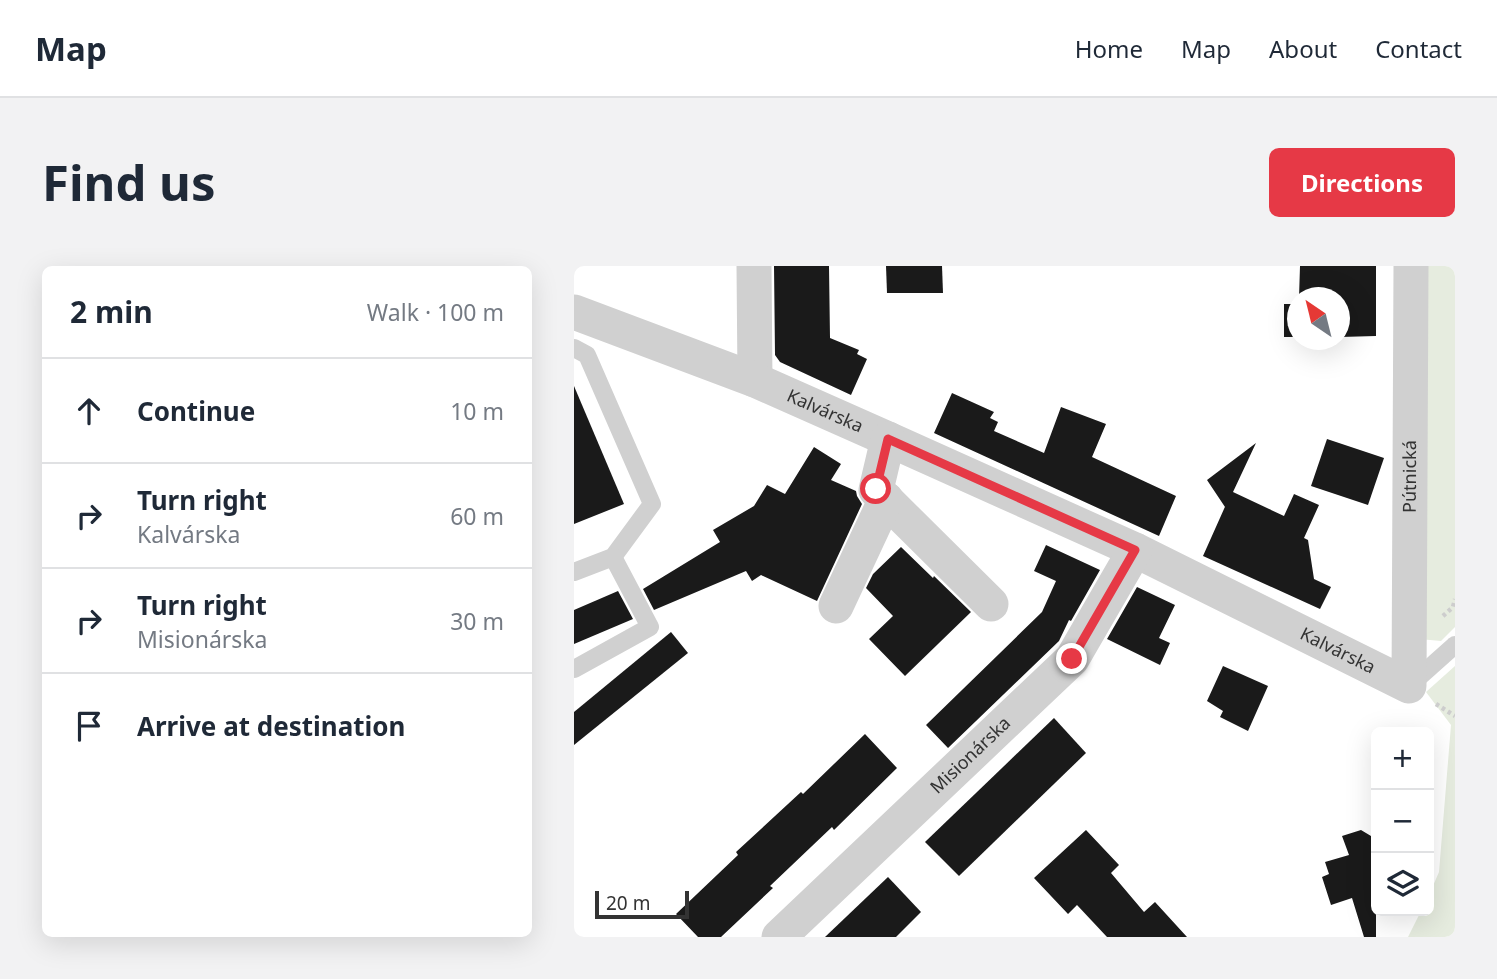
<!DOCTYPE html>
<meta charset="utf-8">
<style>
body{margin:0;font-family:"Noto Sans",sans-serif;background:#f2f2f3;color:#1f2937}
.controls{position:absolute;right:21px;bottom:21px;display:grid;overflow:hidden;border-radius:10px;box-shadow:0 7px 28px #0002}
.controls button{width:63px;height:63px;display:grid;place-items:center;padding:0;border:0;border-bottom:2px solid #e0e1e3;background:#fff;color:#1f2937;font:35px sans-serif}
.compass{position:absolute;left:713px;top:21px;width:63px;height:63px;border-radius:50%;background:#fff;box-shadow:0 7px 28px #0002;rotate:325deg}
.scale{position:absolute;left:21px;bottom:18px;width:94px;box-sizing:border-box;padding-left:7px;border:4px solid #333;border-top:0;font-size:19px;line-height:24px;white-space:nowrap;color:#333;-webkit-text-stroke:5px #fff;paint-order:stroke}
.stop{position:absolute;width:21px;height:21px;margin:-16px;border:5px solid #e63946;border-radius:50%;background:#fff}
.stop.end{background:#e63946;border-color:#fff;box-shadow:0 2px 7px #0008}
.list{margin:0;padding:0;list-style:none}
h2{display:flex;justify-content:space-between;align-items:center;height:91px;margin:0;padding:0 28px;font-size:30px}
h2 small{font-size:23px;font-weight:400;color:#747a83}
.list li{display:grid;grid-template-columns:46px 1fr auto;gap:21px;align-items:center;box-sizing:border-box;height:105px;padding:0 28px;border-top:2px solid #e0e1e3}
.list b{display:block;font-size:26px;white-space:nowrap}
.list p{margin:0;font-size:23px;white-space:nowrap;color:#747a83}
.list em{font-size:23px;font-style:normal;color:#747a83}
.icon{flex:none;width:38px;height:38px;fill:none;stroke:currentColor;stroke-width:2;stroke-linecap:round;stroke-linejoin:round}
.map{position:relative;flex:none;width:881px;height:671px;overflow:hidden;border-radius:10px}
header{display:flex;align-items:center;gap:42px;box-sizing:border-box;height:98px;padding:0 35px;background:#fff;border-bottom:2px solid #e0e1e3}
header strong{font-size:33px}
nav{display:flex;gap:38px;margin-inline-start:auto;font-size:24px}
.intro{display:flex;align-items:center;justify-content:space-between;box-sizing:border-box;height:168px;padding:0 42px}
h1{margin:0;font-size:49px}
.button{padding:18px 32px;border-radius:10px;background:#e63946;color:#fff;font-size:24px;font-weight:700}
main{display:flex;gap:42px;padding:0 42px}
aside{flex:1;background:#fff;border-radius:10px;box-shadow:0 7px 28px #0002}
.map>svg:first-child{display:block}
</style>
<header>
<strong>Map</strong>
<nav><a>Home</a><a>Map</a><a>About</a><a>Contact</a></nav>
</header>
<div class="intro"><h1>Find us</h1><a class="button">Directions</a></div>
<main>
<aside>
<h2>2 min<small>Walk · 100 m</small></h2>
<ul class="list">
<li><svg class="icon" aria-label="ahead" viewBox="0 0 24 24"><path d="M12 20V5M6 11l6-6 6 6"/></svg><div><b>Continue</b></div><em>10 m</em></li>
<li><svg class="icon" aria-label="right" viewBox="0 0 24 24"><path d="M7 20v-9h11M14 6l5 5-5 5"/></svg><div><b>Turn right</b><p>Kalvárska</p></div><em>60 m</em></li>
<li><svg class="icon" aria-label="right" viewBox="0 0 24 24"><path d="M7 20v-9h11M14 6l5 5-5 5"/></svg><div><b>Turn right</b><p>Misionárska</p></div><em>30 m</em></li>
<li><svg class="icon" aria-label="arrive" viewBox="0 0 24 24"><path d="M6 21V4h12l-3 4 3 4H6"/></svg><div><b>Arrive at destination</b></div></li>
</ul>
</aside>
<div class="map">
<svg width="881" height="671" viewBox="0 0 881 671">
<rect width="100%" height="100%" fill="#fff"/>
<g fill="#e6ecdf">
<path d="M 850,0 L 881,0 L 881,361 L 867,375 L 845,373 Z"/>
<path d="M 881,400 L 881,671 L 834,671 L 847,645 L 855,645 L 855,629 L 865,606 L 877,459 L 852,426 Z"/>
</g>
<g fill="#1a1a1a">
<path d="M 200,0 L 255,0 L 256,72 L 285,84 L 283,88 L 293,93 L 277,129 L 206,96 L 201,89 Z"/>
<path d="M 312,0 L 368,0 L 369,27 L 313,27 Z"/>
<path d="M 726,0 L 802,0 L 802,70 L 766,71 L 766,32 L 725,32 Z"/>
<rect x="710" y="38" width="14" height="33"/>
<path d="M 0,120 L 50,238 L 0,258 Z"/>
<path d="M 378,127 L 420,146 L 416,152 L 424,156 L 420,165 L 470,187 L 487,141 L 532,158 L 518,191 L 602,230 L 585,270 L 360,167 Z"/>
<path d="M 753,173 L 810,192 L 794,239 L 737,220 Z"/>
<path d="M 682,177 L 659,226 L 710,250 L 720,228 L 745,239 L 730,272 L 734,274 L 740,313 L 757,321 L 746,343 L 629,290 L 654,234 L 651,241 L 633,214 Z"/>
<path d="M 240,181 L 267,198 L 257,214 L 282,225 L 283,230 L 288,238 L 243,335 L 187,309 L 178,315 L 172,305 L 80,344 L 69,323 L 146,276 L 139,264 L 180,240 L 193,219 L 211,228 Z"/>
<path d="M 472,279 L 526,304 L 497,355 L 495,354 L 485,375 L 374,482 L 352,459 L 468,346 L 482,315 L 460,305 Z"/>
<path d="M 327,281 L 359,312 L 360,310 L 397,346 L 331,410 L 295,373 L 319,350 L 292,322 L 299,308 Z"/>
<path d="M 563,321 L 601,339 L 585,372 L 596,377 L 586,399 L 533,373 Z"/>
<path d="M 44,325 L 59,353 L 0,378 L 0,344 Z"/>
<path d="M 97,366 L 114,387 L 0,479 L 0,446 Z"/>
<path d="M 649,400 L 694,420 L 674,465 L 646,451 L 649,445 L 633,435 Z"/>
<path d="M 480,452 L 512,487 L 385,610 L 351,576 Z"/>
<path d="M 291,468 L 323,502 L 260,564 L 258,561 L 196,620 L 199,622 L 147,671 L 124,671 L 102,648 L 164,589 L 162,586 L 227,526 L 229,528 Z"/>
<path d="M 512,564 L 545,599 L 537,607 L 570,646 L 581,636 L 613,671 L 533,671 L 503,639 L 494,648 L 460,612 Z"/>
<path d="M 787,564 L 802,573 L 802,671 L 790,671 L 778,632 L 757,639 L 748,611 L 755,608 L 751,596 L 775,589 L 768,570 Z"/>
<path d="M 314,611 L 347,646 L 322,671 L 251,671 Z"/>
</g>
<g fill="none" stroke-linecap="round" stroke-linejoin="round">
<g stroke="#cdcdcd" stroke-width="4.5" stroke-dasharray="3.5 3.5" stroke-linecap="butt">
<path d="M 869,350 L 879,341 L 881,333"/>
<path d="M 862,438 L 881,450"/>
</g>
<g stroke="#d0d0d0" stroke-width="18">
<path d="M 0,82 L 13,89 L 78,238 L 39,291 L 0,306"/>
<path d="M 0,403 L 76,361 L 39,291"/>
<path d="M 835,420 L 881,379"/>
</g>
<g stroke="#d0d0d0" stroke-width="35">
<path d="M 180,0 L 181,114"/>
<path id="s1" d="M 0,46 L 181,114 L 314,173 L 561,284 L 835,420 L 837,0"/>
<path d="M 314,173 L 302,224 L 417,338"/>
<path d="M 262,340 L 312,233"/>
<path id="s2" d="M 205,671 L 498,393 L 561,284"/>
</g>
</g>
<g fill="none" stroke-linecap="round" stroke-linejoin="round">
<path stroke="#e63946" stroke-width="9" d="M 302,223 L 314,173 L 561,284 L 498,393"/>
</g>
<g text-anchor="middle" stroke-width="7" stroke-linejoin="round" paint-order="stroke">
<g font-size="18" fill="#333" stroke="#fff">
<text dy="6" stroke="none"><textPath href="#s1" startOffset="270">Kalvárska</textPath></text>
<text dy="6" stroke="none"><textPath href="#s1" startOffset="1125">Pútnická</textPath></text>
<text dy="6" stroke="none"><textPath href="#s1" startOffset="836">Kalvárska</textPath></text>
<text dy="6" stroke="none"><textPath href="#s2" startOffset="264">Misionárska</textPath></text>
</g>
</g>
</svg>
<div class="controls">
<button>+</button>
<button>−</button>
<button><svg class="icon" aria-label="layers" viewBox="0 0 24 24"><path d="M12 4l9 5-9 5-9-5zM3 14l9 5 9-5"/></svg></button>
</div>
<svg class="compass" viewBox="-18 -18 36 36"><path d="M0-13l5 13h-10z" fill="#e53935"/><path d="M0 13l5-13h-10z" fill="#747a83"/></svg>
<div class="scale">20 m</div>
<div class="stop" style="left:302px;top:223px"></div>
<div class="stop end" style="left:498px;top:393px"></div>
</div>
</main>
